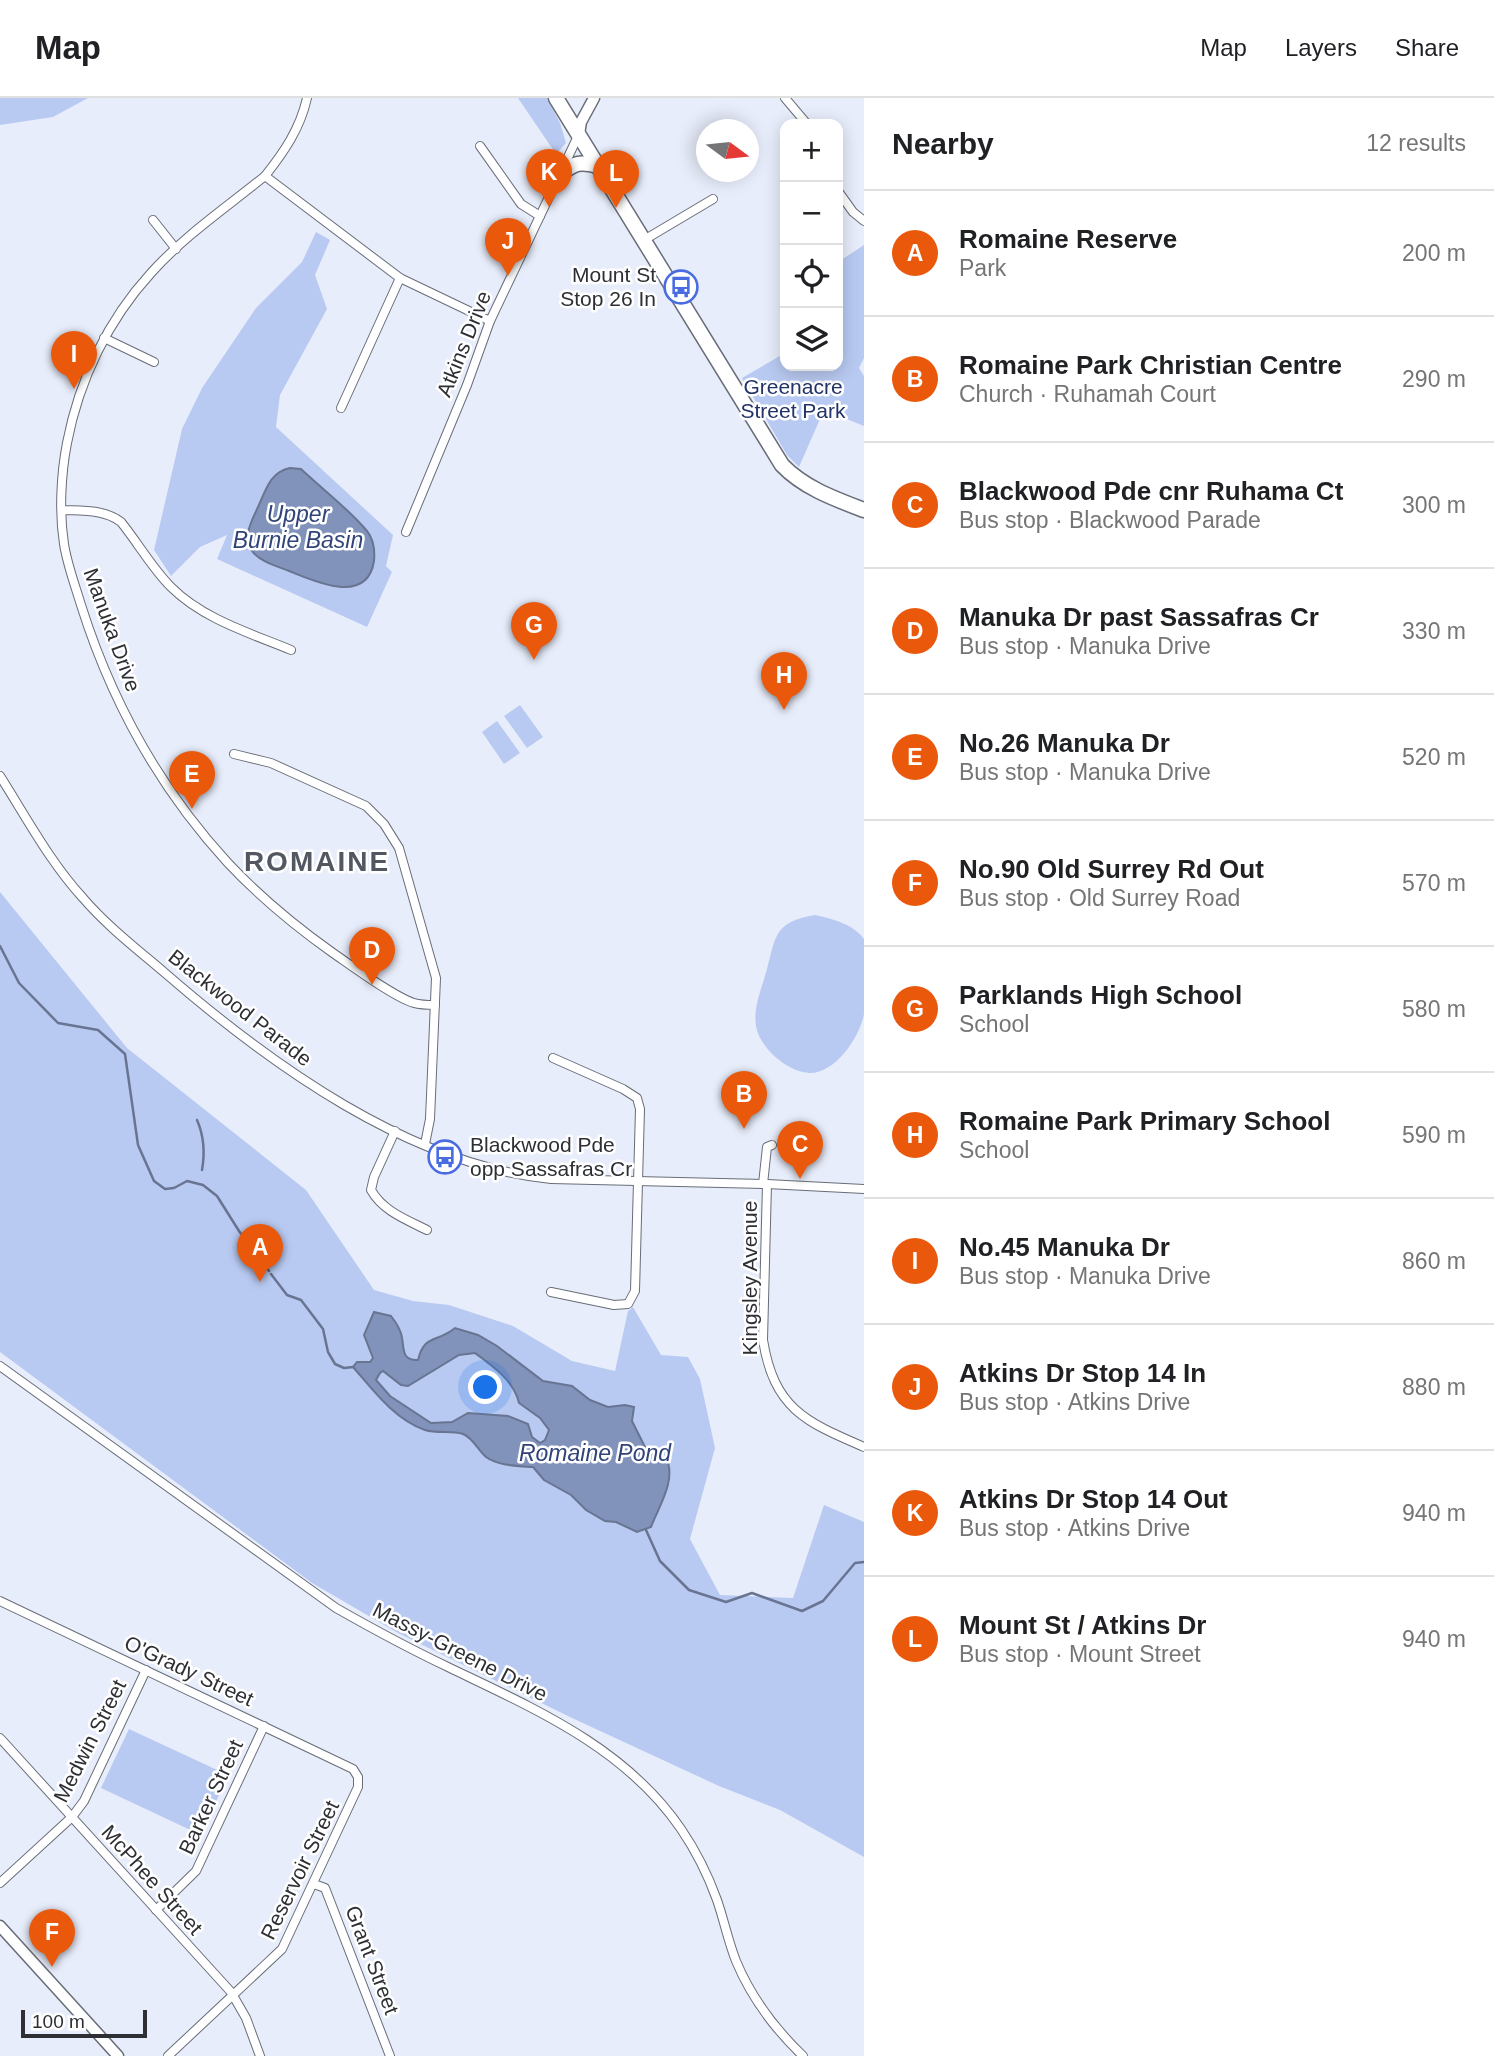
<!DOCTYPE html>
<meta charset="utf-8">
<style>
body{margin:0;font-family:Arial,sans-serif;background:#f2f2f2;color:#202124}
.controls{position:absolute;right:21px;top:21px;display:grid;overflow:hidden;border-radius:14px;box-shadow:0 4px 18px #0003}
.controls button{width:63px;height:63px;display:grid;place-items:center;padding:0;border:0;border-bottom:2px solid #e0e0e0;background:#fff;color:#202124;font:35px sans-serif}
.compass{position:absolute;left:696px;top:21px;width:63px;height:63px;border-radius:50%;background:#fff;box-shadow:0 4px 18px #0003;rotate:105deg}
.scale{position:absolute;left:21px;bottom:18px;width:126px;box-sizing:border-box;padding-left:7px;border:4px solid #2d2f34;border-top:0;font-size:19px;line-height:24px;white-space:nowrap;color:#2d2f34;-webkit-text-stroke:5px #fff;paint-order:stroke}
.you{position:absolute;left:486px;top:1290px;width:24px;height:24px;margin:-18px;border:5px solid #fff;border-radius:50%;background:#1a73e8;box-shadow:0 0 0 10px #1a73e833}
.badge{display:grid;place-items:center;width:46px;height:46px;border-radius:50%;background:#ea580c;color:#fff;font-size:23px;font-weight:700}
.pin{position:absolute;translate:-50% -58px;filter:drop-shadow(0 2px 4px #0008)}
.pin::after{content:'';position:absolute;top:37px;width:24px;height:21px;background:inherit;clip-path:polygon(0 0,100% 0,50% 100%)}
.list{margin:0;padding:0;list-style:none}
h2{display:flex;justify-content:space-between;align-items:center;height:91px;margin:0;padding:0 28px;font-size:30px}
h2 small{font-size:23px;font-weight:400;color:#757577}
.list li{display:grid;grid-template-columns:46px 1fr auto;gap:21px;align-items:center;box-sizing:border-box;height:126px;padding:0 28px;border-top:2px solid #e0e0e0}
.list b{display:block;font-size:26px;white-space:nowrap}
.list p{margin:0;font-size:23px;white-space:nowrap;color:#757577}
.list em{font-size:23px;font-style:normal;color:#757577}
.icon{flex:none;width:38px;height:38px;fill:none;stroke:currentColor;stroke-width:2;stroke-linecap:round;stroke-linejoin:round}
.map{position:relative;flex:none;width:864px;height:1958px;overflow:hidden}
header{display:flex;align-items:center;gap:42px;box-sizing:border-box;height:98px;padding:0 35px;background:#fff;border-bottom:2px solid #e0e0e0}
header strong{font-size:33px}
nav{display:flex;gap:38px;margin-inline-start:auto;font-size:24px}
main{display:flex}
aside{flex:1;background:#fff}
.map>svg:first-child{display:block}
</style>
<header>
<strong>Map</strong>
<nav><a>Map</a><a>Layers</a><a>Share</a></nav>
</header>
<main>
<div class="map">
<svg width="864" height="1958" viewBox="0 0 864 1958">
<rect width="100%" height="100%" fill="#e8edfb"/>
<g fill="#b9caf2">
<path d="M 0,0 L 88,0 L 53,19 L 0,27 Z"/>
<path d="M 518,0 L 547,0 L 560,25 L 566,45 L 556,56 Z"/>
<path d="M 316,134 L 330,142 L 315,177 L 327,211 L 280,297 L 276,329 L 393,437 L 386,468 L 392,474 L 367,529 L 217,461 L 227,437 L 200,449 L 171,478 L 154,452 L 182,331 L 202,290 L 256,210 L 302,164 Z"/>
<path d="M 864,147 L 864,260 L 859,270 L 864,278 L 864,328 L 824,312 L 799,369 L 787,357 L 742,280 L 785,255 L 785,268 L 838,268 L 838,164 Z"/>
<path d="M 520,607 L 543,639 L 527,650 L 504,618 Z"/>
<path d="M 497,623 L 520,655 L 504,666 L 482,634 Z"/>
<path d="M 0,794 L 127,950 L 306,1092 L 374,1192 L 413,1203 L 449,1207 L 513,1228 L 572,1263 L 615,1273 L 628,1213 L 633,1209 L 661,1257 L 688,1259 L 700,1281 L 715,1350 L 690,1441 L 720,1497 L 793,1500 L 824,1407 L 864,1424 L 864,1759 L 780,1712 L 719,1688 L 572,1620 L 398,1535 L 312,1485 L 0,1254 Z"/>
<path d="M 815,817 C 833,821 853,826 864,841 C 864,865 864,892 864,916 C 860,939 835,976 809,975 C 787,974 759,949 756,928 C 753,908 762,890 767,871 C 776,835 776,824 815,817 Z"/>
<path d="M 129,1631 L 228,1677 L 201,1737 L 101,1690 Z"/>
</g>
<g fill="#8192bb" stroke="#687492" stroke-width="2" fill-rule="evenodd">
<path d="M 290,370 L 301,371 C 321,390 350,412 367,433 C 374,442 375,453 374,463 C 367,508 314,483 289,473 C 277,468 260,464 252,453 C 242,439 252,422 258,409 C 266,392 270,374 290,370 Z"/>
<path d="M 374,1214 L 391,1218 C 394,1222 398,1227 400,1233 C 406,1245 398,1263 418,1262 C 424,1236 437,1245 455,1230 L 478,1237 L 497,1248 L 543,1283 L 572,1288 L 590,1302 L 608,1309 L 625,1307 L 634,1309 L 632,1323 L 645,1349 L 654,1359 L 666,1360 C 677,1381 659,1408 651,1429 L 637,1434 L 616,1424 L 605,1423 L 586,1412 L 571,1397 L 544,1382 L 533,1369 C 519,1368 498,1368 486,1359 C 478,1352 473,1340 463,1336 C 452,1332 437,1336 425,1332 C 395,1322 373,1292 353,1269 L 357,1264 L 370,1264 L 373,1260 L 364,1237 ZM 475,1255 C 493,1268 514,1283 519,1305 L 540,1320 L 549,1332 L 545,1342 L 540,1345 L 532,1339 L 528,1326 L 508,1318 L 468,1315 L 452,1324 L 431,1325 L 390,1298 L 376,1282 L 380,1275 L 383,1273 L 401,1287 L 408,1288 L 459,1257 Z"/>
</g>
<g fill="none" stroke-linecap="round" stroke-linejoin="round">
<g stroke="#687492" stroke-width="2.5">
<path d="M 0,848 L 19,885 L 58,925 L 98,932 L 125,956 L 138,1047 L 154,1083 L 165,1091 L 174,1090 L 187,1083 L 203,1087 L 217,1098 L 239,1133 L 269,1173"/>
<path d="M 197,1022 C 204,1038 205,1055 202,1072"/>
<path d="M 271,1176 L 287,1197 L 301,1202 L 323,1231 L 328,1254 L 335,1266 L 344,1270 L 353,1269"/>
<path d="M 646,1432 L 660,1463 L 689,1492 L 726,1504 L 752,1495 L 802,1513 L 823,1503 L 855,1465 L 864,1464"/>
</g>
<defs>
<g id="street">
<path d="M 785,0 L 807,26"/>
<path d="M 480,48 L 521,106 L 540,118"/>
<path d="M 265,78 C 284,54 300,31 307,0"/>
<path d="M 838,93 L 853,114 L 864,123"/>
<path d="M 153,122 L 176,151"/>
<path d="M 644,142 L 713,101"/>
<path d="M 104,240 L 154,264"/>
<path d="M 341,310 L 400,180"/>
<path d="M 62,412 C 82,413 104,411 121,424 C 138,445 152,470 171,489 C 203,521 250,535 291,552"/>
<path d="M 406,434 L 467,287 L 490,223 L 579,36"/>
<path d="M 234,656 L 271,665 L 366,708 L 384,726 L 399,750 L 436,880 L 430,1021 L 425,1046"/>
<path d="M 0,678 C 26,719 50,764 83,800 C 107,828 137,851 165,875 C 270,966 409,1067 551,1081 L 767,1086 L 864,1091"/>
<path d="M 435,907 C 428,907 421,907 414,905 C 394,899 352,868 333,855 C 295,828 259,798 228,765 C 160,691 111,602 81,507 C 75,487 67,466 64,446 C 59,414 61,376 67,345 C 79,282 108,222 151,175 C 184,138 227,109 265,78 L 400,180 L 490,223"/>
<path d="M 395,1033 L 374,1079 L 371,1092 C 383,1113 405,1121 427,1132"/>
<path d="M 763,1086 L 767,1049 L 772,1047"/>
<path d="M 767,1086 L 763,1242 C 774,1311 806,1324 864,1349"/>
<path d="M 551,1194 L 614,1207 L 628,1206 L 635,1193 L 640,1011 L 637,1000 L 623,991 L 553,960"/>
<path d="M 0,1268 L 336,1510 C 373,1531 410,1551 448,1569 C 535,1611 625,1649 681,1731 C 696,1753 708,1777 717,1802 C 724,1822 728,1843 736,1863 C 751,1899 776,1932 803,1958"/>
<path d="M 0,1503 L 353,1671 L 358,1679 L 358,1689 L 282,1851 L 168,1958"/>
<path d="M 0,1640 L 231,1894 L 246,1920 L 260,1958"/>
<path d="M 0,1785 L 72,1719 L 84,1703 L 146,1572"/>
<path d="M 314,1786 L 325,1790 L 390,1958"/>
<path d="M 156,1812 L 196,1773 L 264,1628"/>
</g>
<g id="secondary">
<path d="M 579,36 L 581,24 L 594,0"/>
<path d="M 0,1828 L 118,1958"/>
</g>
<g id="highway">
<path d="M 556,0 L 782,367 C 804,390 835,401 864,412"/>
<path d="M 560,76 C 575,65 579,63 598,68"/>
</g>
</defs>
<use href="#street" stroke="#686d78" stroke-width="10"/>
<use href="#secondary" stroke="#686d78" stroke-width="13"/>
<use href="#highway" stroke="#686d78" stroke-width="17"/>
<use href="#street" stroke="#fff" stroke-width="8"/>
<use href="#secondary" stroke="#fff" stroke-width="10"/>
<use href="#highway" stroke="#fff" stroke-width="14"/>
</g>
<defs>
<symbol id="bus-ring" viewBox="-11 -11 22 22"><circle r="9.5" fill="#fff" stroke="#496ce0" stroke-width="1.5"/><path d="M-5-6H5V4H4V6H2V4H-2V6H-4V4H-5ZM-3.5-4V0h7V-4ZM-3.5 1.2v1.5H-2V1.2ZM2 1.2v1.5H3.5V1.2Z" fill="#496ce0"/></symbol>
</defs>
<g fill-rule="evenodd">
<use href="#bus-ring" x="662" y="170" width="38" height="38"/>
<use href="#bus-ring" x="426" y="1040" width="38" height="38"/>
</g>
<g text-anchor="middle" stroke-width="5" stroke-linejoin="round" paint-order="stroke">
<g font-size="21" fill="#2d2f34" stroke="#fff" text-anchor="end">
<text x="656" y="184">Mount St<tspan x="656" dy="24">Stop 26 In</tspan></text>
<text x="470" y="1054" text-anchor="start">Blackwood Pde<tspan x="470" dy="24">opp Sassafras Cr</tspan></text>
</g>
<g font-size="21" fill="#2d2f34" stroke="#fff">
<text transform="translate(464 246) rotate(-68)" y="7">Atkins Drive</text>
<text transform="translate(112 532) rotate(70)" y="7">Manuka Drive</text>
<text transform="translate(240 910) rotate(38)" y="7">Blackwood Parade</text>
<text transform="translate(750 1180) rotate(-90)" y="7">Kingsley Avenue</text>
<text transform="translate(460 1554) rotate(27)" y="7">Massy-Greene Drive</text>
<text transform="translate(189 1573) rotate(25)" y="7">O'Grady Street</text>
<text transform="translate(90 1643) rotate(-63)" y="7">Medwin Street</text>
<text transform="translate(211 1699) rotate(-65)" y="7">Barker Street</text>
<text transform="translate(300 1772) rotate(-64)" y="7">Reservoir Street</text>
<text transform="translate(152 1782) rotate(48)" y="7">McPhee Street</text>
<text transform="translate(372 1862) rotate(69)" y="7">Grant Street</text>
</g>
<g font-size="21" fill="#223368" stroke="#fff">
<text x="793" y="296">Greenacre<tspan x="793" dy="24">Street Park</tspan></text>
</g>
<g font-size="23" font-style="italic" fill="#31447a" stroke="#fff">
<text x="298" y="424">Upper<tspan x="298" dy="26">Burnie Basin</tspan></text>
<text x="595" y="1363">Romaine Pond</text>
</g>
<g font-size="28" font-weight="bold" letter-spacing="2" fill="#525762" stroke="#fff">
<text x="317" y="773">ROMAINE</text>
</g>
</g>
</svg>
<div class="controls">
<button>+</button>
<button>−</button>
<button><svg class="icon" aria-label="locate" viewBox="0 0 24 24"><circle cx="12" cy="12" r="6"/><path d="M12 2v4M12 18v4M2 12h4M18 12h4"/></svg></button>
<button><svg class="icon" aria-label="layers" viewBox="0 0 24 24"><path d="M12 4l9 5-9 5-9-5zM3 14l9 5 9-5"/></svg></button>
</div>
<svg class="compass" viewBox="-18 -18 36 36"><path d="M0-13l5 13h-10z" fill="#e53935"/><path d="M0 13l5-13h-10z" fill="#757577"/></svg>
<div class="scale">100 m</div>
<div class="you"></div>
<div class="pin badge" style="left:260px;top:1184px">A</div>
<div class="pin badge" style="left:744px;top:1031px">B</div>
<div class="pin badge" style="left:800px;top:1081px">C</div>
<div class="pin badge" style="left:372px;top:887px">D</div>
<div class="pin badge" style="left:192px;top:711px">E</div>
<div class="pin badge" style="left:52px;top:1869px">F</div>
<div class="pin badge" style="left:534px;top:562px">G</div>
<div class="pin badge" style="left:784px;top:612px">H</div>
<div class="pin badge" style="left:74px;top:291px">I</div>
<div class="pin badge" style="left:508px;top:178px">J</div>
<div class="pin badge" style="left:549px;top:109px">K</div>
<div class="pin badge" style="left:616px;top:110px">L</div>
</div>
<aside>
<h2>Nearby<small>12 results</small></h2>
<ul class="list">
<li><span class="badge">A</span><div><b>Romaine Reserve</b><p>Park</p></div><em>200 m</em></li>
<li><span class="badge">B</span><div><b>Romaine Park Christian Centre</b><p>Church · Ruhamah Court</p></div><em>290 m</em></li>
<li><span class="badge">C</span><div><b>Blackwood Pde cnr Ruhama Ct</b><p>Bus stop · Blackwood Parade</p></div><em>300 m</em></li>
<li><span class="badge">D</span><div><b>Manuka Dr past Sassafras Cr</b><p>Bus stop · Manuka Drive</p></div><em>330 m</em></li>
<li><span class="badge">E</span><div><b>No.26 Manuka Dr</b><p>Bus stop · Manuka Drive</p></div><em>520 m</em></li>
<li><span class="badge">F</span><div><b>No.90 Old Surrey Rd Out</b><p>Bus stop · Old Surrey Road</p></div><em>570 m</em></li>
<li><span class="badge">G</span><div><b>Parklands High School</b><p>School</p></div><em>580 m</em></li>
<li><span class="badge">H</span><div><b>Romaine Park Primary School</b><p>School</p></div><em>590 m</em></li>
<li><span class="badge">I</span><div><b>No.45 Manuka Dr</b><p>Bus stop · Manuka Drive</p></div><em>860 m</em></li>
<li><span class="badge">J</span><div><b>Atkins Dr Stop 14 In</b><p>Bus stop · Atkins Drive</p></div><em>880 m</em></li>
<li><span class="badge">K</span><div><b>Atkins Dr Stop 14 Out</b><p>Bus stop · Atkins Drive</p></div><em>940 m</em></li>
<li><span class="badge">L</span><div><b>Mount St / Atkins Dr</b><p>Bus stop · Mount Street</p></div><em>940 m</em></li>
</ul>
</aside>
</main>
